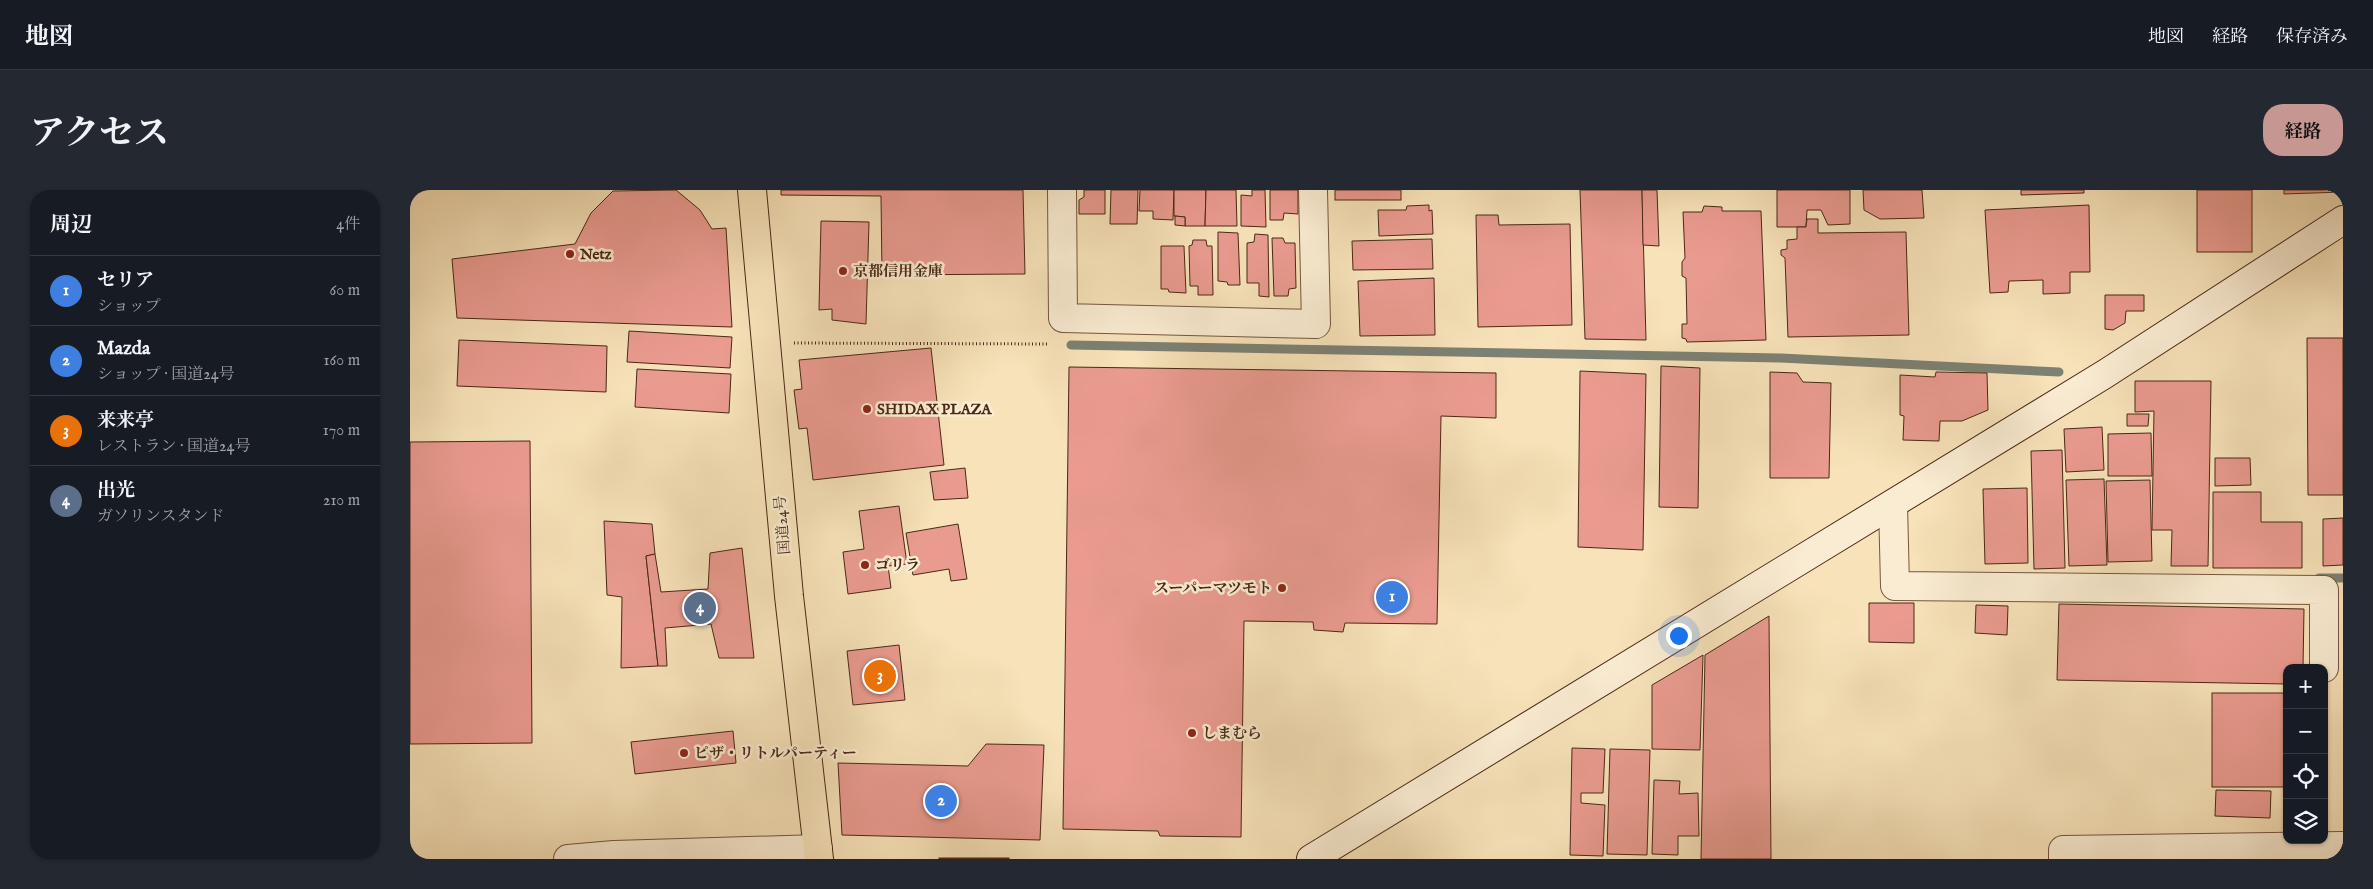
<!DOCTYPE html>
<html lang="ja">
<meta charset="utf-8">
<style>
body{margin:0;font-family:"IM FELL English","Noto Serif JP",serif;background:#242831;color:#f1f3f6}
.controls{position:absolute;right:15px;bottom:15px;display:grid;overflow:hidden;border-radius:10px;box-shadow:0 1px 4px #0004}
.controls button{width:45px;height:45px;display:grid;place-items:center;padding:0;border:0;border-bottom:1px solid #363941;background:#171b24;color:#f1f3f6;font:25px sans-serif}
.you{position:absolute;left:1268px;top:445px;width:18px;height:18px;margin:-12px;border:4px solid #fff;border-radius:50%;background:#1a73e8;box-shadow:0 0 0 8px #1a73e833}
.badge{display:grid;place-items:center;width:32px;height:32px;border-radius:50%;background:#c59692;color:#fff;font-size:16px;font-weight:700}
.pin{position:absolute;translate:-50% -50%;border:2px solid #fff;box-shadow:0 1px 5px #0006}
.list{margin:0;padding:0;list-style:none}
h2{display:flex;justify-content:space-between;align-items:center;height:65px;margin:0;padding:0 20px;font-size:21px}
h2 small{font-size:16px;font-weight:400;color:#9ea1a6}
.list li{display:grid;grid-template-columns:32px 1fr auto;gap:15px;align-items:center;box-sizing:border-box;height:70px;padding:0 20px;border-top:1px solid #363941}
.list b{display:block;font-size:19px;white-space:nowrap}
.list p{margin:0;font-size:16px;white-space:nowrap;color:#9ea1a6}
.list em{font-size:16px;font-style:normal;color:#9ea1a6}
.icon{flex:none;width:28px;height:28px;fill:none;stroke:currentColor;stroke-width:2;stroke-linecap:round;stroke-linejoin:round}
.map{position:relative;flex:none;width:1933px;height:669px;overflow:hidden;border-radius:20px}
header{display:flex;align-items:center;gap:30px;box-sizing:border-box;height:70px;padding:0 25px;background:#171b24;border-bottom:1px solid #363941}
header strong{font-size:24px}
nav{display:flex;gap:28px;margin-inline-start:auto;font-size:18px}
.intro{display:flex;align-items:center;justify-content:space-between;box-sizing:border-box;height:120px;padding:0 30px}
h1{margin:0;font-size:35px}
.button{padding:12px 22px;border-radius:20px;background:#c59692;color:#111;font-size:18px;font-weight:700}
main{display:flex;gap:30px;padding:0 30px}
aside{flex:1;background:#171b24;border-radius:20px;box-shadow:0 1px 4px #0004}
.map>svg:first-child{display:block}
</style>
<header>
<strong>地図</strong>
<nav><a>地図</a><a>経路</a><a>保存済み</a></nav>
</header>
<div class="intro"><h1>アクセス</h1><a class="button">経路</a></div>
<main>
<aside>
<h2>周辺<small>4件</small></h2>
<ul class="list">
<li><span class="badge" style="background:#3f7fe0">1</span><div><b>セリア</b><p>ショップ</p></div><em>60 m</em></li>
<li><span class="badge" style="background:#3f7fe0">2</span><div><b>Mazda</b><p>ショップ · 国道24号</p></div><em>160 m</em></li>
<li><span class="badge" style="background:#e8710a">3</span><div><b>来来亭</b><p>レストラン · 国道24号</p></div><em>170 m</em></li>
<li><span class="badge" style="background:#5c6f8a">4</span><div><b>出光</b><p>ガソリンスタンド</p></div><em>210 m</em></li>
</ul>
</aside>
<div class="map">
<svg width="1933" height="669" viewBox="0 0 1933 669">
<rect width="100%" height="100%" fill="#f7e2b9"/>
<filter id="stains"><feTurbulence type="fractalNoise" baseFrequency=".004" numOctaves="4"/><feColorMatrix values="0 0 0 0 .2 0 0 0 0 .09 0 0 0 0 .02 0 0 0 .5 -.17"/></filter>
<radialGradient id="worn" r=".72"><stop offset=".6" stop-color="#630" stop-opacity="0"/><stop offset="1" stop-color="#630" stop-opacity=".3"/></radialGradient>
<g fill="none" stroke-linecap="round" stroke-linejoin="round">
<g stroke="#7c8173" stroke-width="9">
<path d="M 661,155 L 1371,168 L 1649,182"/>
<path d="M 1909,388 L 1933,388"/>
</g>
</g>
<g fill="#ea9b90" stroke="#4a2815">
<path d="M 266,0 L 290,20 L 302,39 L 316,38 L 322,137 L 47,128 L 42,69 L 165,54 L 181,23 L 203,1 Z"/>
<path d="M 371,0 L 613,0 L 615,84 L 472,85 L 471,6 L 371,5 Z"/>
<path d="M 674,0 L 695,0 L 695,24 L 669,24 L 669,10 L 674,7 Z"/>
<path d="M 701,0 L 728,0 L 727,34 L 700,34 Z"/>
<path d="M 730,0 L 764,0 L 763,30 L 743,29 L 743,21 L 729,21 Z"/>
<path d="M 764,0 L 796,0 L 795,36 L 775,36 L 775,27 L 764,26 Z"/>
<path d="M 796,0 L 826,0 L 827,36 L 795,36 Z"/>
<path d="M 842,0 L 855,0 L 856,37 L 831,36 L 831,5 L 842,6 Z"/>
<path d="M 860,0 L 888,0 L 888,24 L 874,23 L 873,30 L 860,30 Z"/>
<rect x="925" y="0" width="66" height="10"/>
<path d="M 1170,0 L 1232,0 L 1236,150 L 1175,149 Z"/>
<path d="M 1232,0 L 1247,0 L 1249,56 L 1233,55 Z"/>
<path d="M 1367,0 L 1440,0 L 1440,34 L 1418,35 L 1411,20 L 1397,20 L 1396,37 L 1367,37 Z"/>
<path d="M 1453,0 L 1512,0 L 1514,28 L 1470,29 L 1454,20 Z"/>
<path d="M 1611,0 L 1674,0 L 1674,3 L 1611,5 Z"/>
<rect x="1787" y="0" width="55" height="62"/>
<path d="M 1874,0 L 1933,0 L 1933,2 L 1874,4 Z"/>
<path d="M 1019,15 L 1019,21 L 1022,20 L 1023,44 L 969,46 L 968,20 L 996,20 L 997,16 Z"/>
<path d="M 1679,15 L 1680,82 L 1660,82 L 1660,103 L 1633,104 L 1633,90 L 1599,91 L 1598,102 L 1580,103 L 1575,20 Z"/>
<path d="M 1294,16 L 1312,17 L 1312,21 L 1351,21 L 1356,150 L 1277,152 L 1276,149 L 1272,148 L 1272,134 L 1277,134 L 1276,88 L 1272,86 L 1272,72 L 1275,68 L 1273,22 L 1292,22 Z"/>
<path d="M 1066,25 L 1088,25 L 1089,35 L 1160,34 L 1162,135 L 1068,137 Z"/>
<path d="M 765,26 L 775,27 L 775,36 L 765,35 Z"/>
<path d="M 1397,29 L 1408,29 L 1408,43 L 1496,42 L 1499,145 L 1378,147 L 1375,68 L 1371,65 L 1371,60 L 1377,59 L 1377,50 L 1387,49 L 1387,37 L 1396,37 Z"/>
<path d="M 411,31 L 459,32 L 456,134 L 422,130 L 422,119 L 409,120 Z"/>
<path d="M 808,42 L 828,43 L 830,95 L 818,95 L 817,92 L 808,91 Z"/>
<path d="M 845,44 L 858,45 L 859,107 L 849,106 L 849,93 L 837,93 L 837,53 L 844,52 Z"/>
<path d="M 862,48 L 873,48 L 875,53 L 885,53 L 886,98 L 879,99 L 878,106 L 864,106 Z"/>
<path d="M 1022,49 L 1023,79 L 943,80 L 942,51 Z"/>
<path d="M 783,50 L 796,50 L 797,56 L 802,56 L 803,105 L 788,105 L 788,96 L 780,96 L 779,56 L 782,55 Z"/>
<path d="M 751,56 L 774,56 L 776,103 L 759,102 L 758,99 L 751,99 Z"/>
<path d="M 1024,88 L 1025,145 L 950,146 L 948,91 Z"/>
<path d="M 1695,105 L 1734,105 L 1734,121 L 1716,121 L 1715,133 L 1703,140 L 1695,139 Z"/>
<path d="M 219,141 L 322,147 L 320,178 L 217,172 Z"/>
<path d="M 1897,148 L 1933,148 L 1933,305 L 1898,305 Z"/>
<path d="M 49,150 L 197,156 L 196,202 L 47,196 Z"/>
<path d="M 521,158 L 534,275 L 403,290 L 397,238 L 389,239 L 384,200 L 392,199 L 389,170 Z"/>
<path d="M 1251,176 L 1290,178 L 1288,318 L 1249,317 Z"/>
<path d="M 659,177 L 1086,183 L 1086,228 L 1031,226 L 1027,434 L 935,433 L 933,442 L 904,440 L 903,432 L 834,431 L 831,647 L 750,646 L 748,641 L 653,639 Z"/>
<path d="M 227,179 L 321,184 L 319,223 L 225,217 Z"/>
<path d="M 1170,181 L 1236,184 L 1233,360 L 1168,357 Z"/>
<path d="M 1360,182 L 1387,183 L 1393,192 L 1421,193 L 1419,288 L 1360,288 Z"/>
<path d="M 1526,182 L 1577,183 L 1578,220 L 1552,231 L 1530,231 L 1529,251 L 1493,250 L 1494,226 L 1490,225 L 1490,185 L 1525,187 Z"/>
<path d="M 1725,191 L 1801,191 L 1798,376 L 1761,376 L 1762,340 L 1742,340 L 1744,221 L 1725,222 Z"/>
<path d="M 1717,224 L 1739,224 L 1738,236 L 1717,236 Z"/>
<path d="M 1692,237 L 1694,280 L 1656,282 L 1654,239 Z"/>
<path d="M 1741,243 L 1742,286 L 1698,286 L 1698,244 Z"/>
<path d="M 120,251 L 122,553 L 0,554 L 0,252 Z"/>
<path d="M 1652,260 L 1655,378 L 1624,379 L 1621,261 Z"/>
<path d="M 1805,268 L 1840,268 L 1841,295 L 1805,296 Z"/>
<path d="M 555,278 L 558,308 L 524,310 L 520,282 Z"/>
<path d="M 1694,289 L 1697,375 L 1659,376 L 1656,290 Z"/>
<path d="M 1740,290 L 1742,371 L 1698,372 L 1696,291 Z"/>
<path d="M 1617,298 L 1618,373 L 1575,374 L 1573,299 Z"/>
<path d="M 1803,302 L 1851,302 L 1851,332 L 1892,332 L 1892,378 L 1803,378 Z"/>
<path d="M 489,316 L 497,374 L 478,376 L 481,398 L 438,404 L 433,362 L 454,359 L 449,321 Z"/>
<path d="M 1933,328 L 1933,375 L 1913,376 L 1913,329 Z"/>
<path d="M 194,331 L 242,334 L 245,364 L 236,366 L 248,476 L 211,478 L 212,407 L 197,405 Z"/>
<path d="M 548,334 L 557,389 L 541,391 L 539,379 L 503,385 L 496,343 Z"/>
<path d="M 332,358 L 344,468 L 309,468 L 301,434 L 255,438 L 257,476 L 248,476 L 236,366 L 245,364 L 251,402 L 298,399 L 300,363 Z"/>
<path d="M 1459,413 L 1504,413 L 1504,453 L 1459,452 Z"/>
<path d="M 1649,414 L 1894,419 L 1893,478 L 1877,478 L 1877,494 L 1647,490 Z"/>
<path d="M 1566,415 L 1598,416 L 1597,445 L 1565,443 Z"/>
<path d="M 1359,426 L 1361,669 L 1291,669 L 1295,465 Z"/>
<path d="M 489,455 L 495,510 L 443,515 L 437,461 Z"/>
<path d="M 1293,465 L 1290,560 L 1242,559 L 1242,495 Z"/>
<rect x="1802" y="503" width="75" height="94"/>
<path d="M 323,541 L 326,573 L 225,584 L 221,552 Z"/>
<path d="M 576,554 L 634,555 L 630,650 L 432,645 L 428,573 L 558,576 Z"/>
<path d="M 1162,558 L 1195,559 L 1193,603 L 1171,603 L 1171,613 L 1195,615 L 1193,666 L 1160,665 Z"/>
<path d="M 1200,559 L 1240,560 L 1237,665 L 1197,664 Z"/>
<path d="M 1244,590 L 1270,591 L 1269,604 L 1288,603 L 1289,646 L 1268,646 L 1268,665 L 1242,664 Z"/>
<path d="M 1806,600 L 1861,601 L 1860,628 L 1805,626 Z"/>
<rect x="529" y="668" width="70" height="1"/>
</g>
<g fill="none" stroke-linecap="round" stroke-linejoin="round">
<defs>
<g id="street">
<path d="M 652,0 L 653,128 L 906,134 L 903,0"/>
<path d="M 1483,314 L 1485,396 L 1914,400 L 1914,478"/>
<path d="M 158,669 L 204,665 L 408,659"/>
<path d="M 1653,669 L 1653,660 L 1933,656"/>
</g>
<path id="secondary" d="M 901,669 L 1695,184 L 1933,30"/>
<path id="highway" d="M 342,0 L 379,406 L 409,669"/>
</defs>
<use href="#street" stroke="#75563e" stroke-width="30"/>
<use href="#secondary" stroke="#4a2815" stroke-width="30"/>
<use href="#highway" stroke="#4a2815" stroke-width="30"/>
<path stroke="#4a2815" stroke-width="3" stroke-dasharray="1 2.5" stroke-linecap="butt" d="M 384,153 L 638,154"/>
<use href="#street" stroke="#faecd2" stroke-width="28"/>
<use href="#secondary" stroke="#faecd2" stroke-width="28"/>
<use href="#highway" stroke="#f7e2b9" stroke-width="28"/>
</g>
<g fill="#8f2418" stroke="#faecd2" stroke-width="2">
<circle cx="160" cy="64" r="5"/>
<circle cx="433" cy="81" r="5"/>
<circle cx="457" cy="219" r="5"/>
<circle cx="455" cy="375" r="5"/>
<circle cx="872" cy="398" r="5"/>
<circle cx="782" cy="543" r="5"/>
<circle cx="274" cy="563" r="5"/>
</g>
<g text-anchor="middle" stroke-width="5" stroke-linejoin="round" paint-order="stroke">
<g font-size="15" font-weight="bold" fill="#4a2815" stroke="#faecd2" text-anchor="start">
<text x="170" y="69">Netz</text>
<text x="443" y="86">京都信用金庫</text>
<text x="467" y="224">SHIDAX PLAZA</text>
<text x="465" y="380">ゴリラ</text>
<text x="862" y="403" text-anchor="end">スーパーマツモト</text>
<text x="792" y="548">しまむら</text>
<text x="284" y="568">ピザ・リトルパーティー</text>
</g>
<g font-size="15" fill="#4a2815" stroke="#faecd2">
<text transform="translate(372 335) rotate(-95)" y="5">国道24号</text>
</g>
</g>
<rect width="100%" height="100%" filter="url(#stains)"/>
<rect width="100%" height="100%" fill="url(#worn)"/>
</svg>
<div class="controls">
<button>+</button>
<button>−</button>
<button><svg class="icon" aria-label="locate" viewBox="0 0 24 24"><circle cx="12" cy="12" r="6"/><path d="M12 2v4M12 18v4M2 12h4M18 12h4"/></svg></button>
<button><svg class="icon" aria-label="layers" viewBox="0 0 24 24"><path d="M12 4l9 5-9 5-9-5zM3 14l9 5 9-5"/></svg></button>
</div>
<div class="you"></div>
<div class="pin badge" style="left:982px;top:407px;background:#3f7fe0">1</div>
<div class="pin badge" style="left:531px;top:611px;background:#3f7fe0">2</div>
<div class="pin badge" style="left:470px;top:486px;background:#e8710a">3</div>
<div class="pin badge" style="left:290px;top:418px;background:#5c6f8a">4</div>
</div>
</main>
